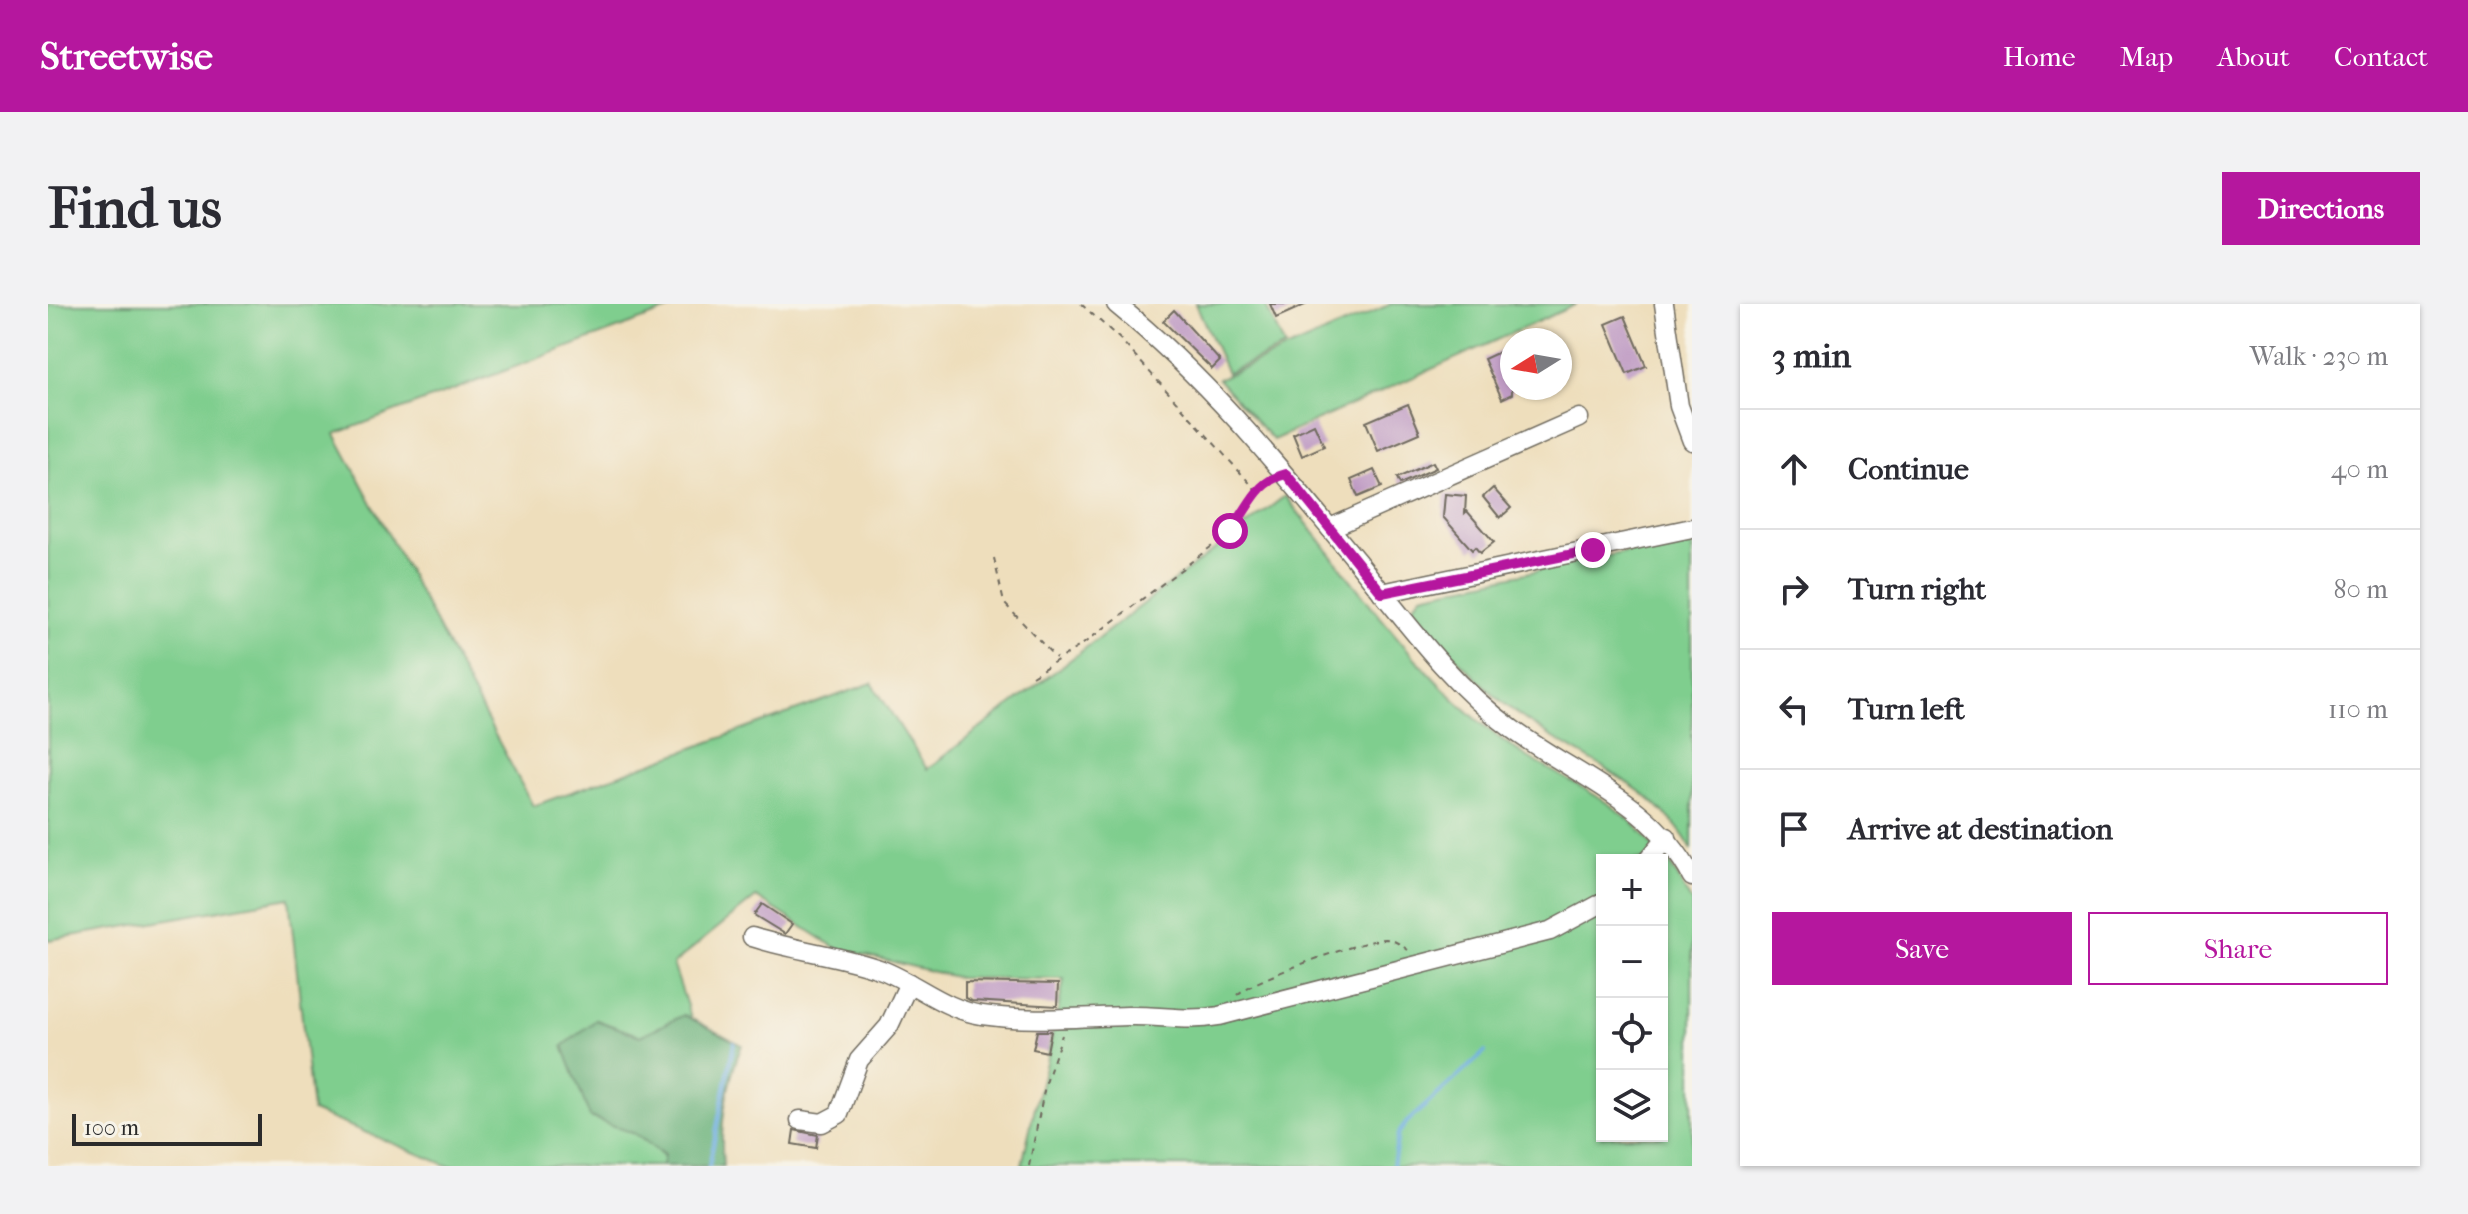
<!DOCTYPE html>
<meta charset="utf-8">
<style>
body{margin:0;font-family:"IM FELL French Canon",serif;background:#f2f2f3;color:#2b2b33}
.controls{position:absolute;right:24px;bottom:24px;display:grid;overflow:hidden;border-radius:0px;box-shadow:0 2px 6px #0004}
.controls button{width:72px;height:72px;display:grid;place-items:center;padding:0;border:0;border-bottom:2px solid #e1e1e2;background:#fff;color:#2b2b33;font:40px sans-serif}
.compass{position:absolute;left:1452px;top:24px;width:72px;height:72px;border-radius:50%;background:#fff;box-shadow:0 2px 6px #0004;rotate:259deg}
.scale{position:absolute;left:24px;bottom:20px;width:190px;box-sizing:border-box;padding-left:8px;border:4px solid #2b2b2b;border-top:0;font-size:22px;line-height:28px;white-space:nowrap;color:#2b2b2b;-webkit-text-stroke:6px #f7f3e8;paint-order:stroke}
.stop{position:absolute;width:24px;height:24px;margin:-18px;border:6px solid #b5179e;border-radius:50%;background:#fff}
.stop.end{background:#b5179e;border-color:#fff;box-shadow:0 2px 8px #0008}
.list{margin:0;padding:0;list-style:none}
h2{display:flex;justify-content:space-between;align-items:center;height:104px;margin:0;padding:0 32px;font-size:34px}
h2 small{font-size:26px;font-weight:400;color:#7c7c81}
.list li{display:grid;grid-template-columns:52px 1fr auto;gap:24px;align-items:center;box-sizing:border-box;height:120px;padding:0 32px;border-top:2px solid #e1e1e2}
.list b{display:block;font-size:30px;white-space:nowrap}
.list em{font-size:26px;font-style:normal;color:#7c7c81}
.actions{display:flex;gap:16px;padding:24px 32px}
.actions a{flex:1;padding:18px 0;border:2px solid #b5179e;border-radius:0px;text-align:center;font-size:28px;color:#b5179e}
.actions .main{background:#b5179e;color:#fff}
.icon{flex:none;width:44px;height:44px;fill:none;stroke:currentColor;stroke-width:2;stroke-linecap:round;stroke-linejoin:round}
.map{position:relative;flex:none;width:1644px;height:862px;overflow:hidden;border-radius:0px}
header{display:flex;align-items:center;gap:48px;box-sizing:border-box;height:112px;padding:0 40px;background:#b5179e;color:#fff}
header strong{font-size:38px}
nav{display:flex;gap:44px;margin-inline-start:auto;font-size:28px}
.intro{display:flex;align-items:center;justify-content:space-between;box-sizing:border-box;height:192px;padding:0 48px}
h1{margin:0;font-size:56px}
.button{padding:20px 36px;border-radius:0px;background:#b5179e;color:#fff;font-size:28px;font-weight:700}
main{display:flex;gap:48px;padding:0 48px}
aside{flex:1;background:#fff;border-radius:0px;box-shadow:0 2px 6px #0004}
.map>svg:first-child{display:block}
</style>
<header>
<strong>Streetwise</strong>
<nav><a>Home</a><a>Map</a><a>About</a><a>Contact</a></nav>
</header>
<div class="intro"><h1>Find us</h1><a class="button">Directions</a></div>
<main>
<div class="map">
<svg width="1644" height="862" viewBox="0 0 1644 862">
<rect width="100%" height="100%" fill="#f7f3e8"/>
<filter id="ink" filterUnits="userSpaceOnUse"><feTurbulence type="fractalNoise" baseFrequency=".0125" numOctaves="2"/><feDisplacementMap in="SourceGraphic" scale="16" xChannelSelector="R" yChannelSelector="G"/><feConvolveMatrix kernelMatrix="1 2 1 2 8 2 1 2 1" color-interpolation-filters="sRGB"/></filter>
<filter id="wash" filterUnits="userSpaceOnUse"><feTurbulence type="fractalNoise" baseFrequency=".006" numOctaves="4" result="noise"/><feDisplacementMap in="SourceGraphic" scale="32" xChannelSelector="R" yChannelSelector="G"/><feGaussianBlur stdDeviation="1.8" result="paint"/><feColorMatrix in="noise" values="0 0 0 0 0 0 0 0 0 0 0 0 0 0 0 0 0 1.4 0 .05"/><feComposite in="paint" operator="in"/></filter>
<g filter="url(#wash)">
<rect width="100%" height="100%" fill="#eedebc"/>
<g fill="#7fce8e" stroke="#557c5c" stroke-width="2" fill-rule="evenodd">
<path d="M 0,0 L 636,0 L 287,130 L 485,502 L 824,379 L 879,465 L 1237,192 C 1308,279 1382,392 1478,452 C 1522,479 1589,505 1612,555 L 1619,554 L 1644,599 L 1644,862 L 974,862 C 986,799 1005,739 1016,675 L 911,674 L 788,644 L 708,593 L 625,660 L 644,717 L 636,711 L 592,732 L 548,716 L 542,813 L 587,830 L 616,852 L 614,862 L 401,862 L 264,807 L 241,594 L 0,636 ZM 1554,556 L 1614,556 L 1614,832 L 1554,832 Z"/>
<path d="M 1148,0 L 1217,0 L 1237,43 L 1179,69 Z"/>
<path d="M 1343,0 L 1529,0 L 1225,136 L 1170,75 Z"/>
<path d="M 1644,234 L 1644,546 C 1609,480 1529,454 1472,412 C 1431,382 1397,342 1365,302 L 1374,291 Z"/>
</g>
<path fill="#67b179" stroke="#496e52" stroke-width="2" d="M 636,711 L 694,741 C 678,781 671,819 675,862 L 614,862 L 616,851 L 587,830 L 542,813 L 515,742 L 548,716 L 592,732 Z"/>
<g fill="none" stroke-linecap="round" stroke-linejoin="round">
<g stroke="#6daee1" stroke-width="4">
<path d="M 661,862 L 686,739"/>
<path d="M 1345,862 L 1350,830 L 1359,818 L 1437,748"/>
</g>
</g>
<g id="blocks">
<g fill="#bf9bc4">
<path d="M 1222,0 L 1259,0 L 1228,14 Z"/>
<path d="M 1126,6 L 1172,57 L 1164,65 L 1115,17 Z"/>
<path d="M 1577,12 L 1598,62 L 1579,70 L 1558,20 Z"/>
<path d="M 1464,42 L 1464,90 L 1454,95 L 1436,55 Z"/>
<path d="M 1360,100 L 1372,129 L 1330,147 L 1318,118 Z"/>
<path d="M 1266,120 L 1276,142 L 1254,152 L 1245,130 Z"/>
<path d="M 1385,158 L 1388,164 L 1352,180 L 1349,174 Z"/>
<path d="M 1326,166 L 1334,183 L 1310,193 L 1303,176 Z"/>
<path d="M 1445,184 L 1463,204 L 1452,214 L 1435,193 Z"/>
<path d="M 1397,190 L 1418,192 L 1417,209 L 1419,207 L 1446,238 L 1432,249 L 1427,243 L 1424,246 L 1395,213 Z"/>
<path d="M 714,600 L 744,620 L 737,630 L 706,611 Z"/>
<path d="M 917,678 L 1010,680 L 1009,702 L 924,697 L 917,694 Z"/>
<path d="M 989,727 L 1003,727 L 999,748 L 985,745 Z"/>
<path d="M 746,826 L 770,831 L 768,844 L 744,840 Z"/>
</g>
</g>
</g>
<g filter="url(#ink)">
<use href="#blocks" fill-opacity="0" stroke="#6f6a5e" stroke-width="2"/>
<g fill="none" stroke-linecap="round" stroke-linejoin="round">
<defs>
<g id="minor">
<path d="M 1068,0 C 1160,75 1233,165 1308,256 C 1356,315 1402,380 1464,425 C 1529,473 1605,498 1644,573"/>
<path d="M 1616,0 L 1631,102 L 1644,137"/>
<path d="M 1282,224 L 1531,114"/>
<path d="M 1334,289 L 1644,224"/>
<path d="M 1600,556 L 1619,533"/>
<path d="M 704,633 C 747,647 793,651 834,666 C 868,679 897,706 934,711 C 982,718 1032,713 1080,712 C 1112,711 1139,718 1171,712 L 1502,627 L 1554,599"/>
<path d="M 752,816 L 774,819 L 791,810 L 811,756 L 841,722 L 861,679"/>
</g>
</defs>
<use href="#minor" stroke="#6f6a5e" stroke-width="21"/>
<g stroke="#6f6a5e" stroke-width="2" stroke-dasharray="6 6" stroke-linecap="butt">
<path d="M 1033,0 L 1072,35 L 1208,186 L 1221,175"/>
<path d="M 946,254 L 956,299 L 1008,354"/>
<path d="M 984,372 L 1035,340 L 1172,236 L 1188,220 L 1208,186"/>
<path d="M 1189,691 C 1203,676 1317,635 1338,635 C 1347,636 1353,641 1360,646"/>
<path d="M 981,862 L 997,782 L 1014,731"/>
</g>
<use href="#minor" stroke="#fff" stroke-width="18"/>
</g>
</g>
<g fill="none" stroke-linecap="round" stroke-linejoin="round" filter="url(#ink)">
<path stroke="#b5179e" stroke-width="10" d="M 1182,227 C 1202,204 1206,178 1238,170 L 1334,289 L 1545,246"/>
</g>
</svg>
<div class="controls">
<button>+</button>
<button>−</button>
<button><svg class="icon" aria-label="locate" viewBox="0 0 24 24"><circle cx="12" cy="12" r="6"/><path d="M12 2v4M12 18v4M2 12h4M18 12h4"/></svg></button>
<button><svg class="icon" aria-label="layers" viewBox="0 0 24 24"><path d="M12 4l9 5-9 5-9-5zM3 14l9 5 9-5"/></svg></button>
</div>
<svg class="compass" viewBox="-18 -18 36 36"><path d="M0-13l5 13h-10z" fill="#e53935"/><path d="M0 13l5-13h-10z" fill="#7c7c81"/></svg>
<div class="scale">100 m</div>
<div class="stop" style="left:1182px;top:227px"></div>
<div class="stop end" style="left:1545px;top:246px"></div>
</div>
<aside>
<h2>3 min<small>Walk · 230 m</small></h2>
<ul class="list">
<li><svg class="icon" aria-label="ahead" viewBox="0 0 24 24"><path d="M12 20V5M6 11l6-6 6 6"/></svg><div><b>Continue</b></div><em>40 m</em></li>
<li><svg class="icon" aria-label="right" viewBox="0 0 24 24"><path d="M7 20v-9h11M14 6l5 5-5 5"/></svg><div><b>Turn right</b></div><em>80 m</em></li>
<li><svg class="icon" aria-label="left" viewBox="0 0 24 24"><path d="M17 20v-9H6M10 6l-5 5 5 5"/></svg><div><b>Turn left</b></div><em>110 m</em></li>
<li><svg class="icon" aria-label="arrive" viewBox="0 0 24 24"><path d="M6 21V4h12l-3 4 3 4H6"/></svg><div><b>Arrive at destination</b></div></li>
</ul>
<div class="actions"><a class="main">Save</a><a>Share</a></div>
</aside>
</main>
